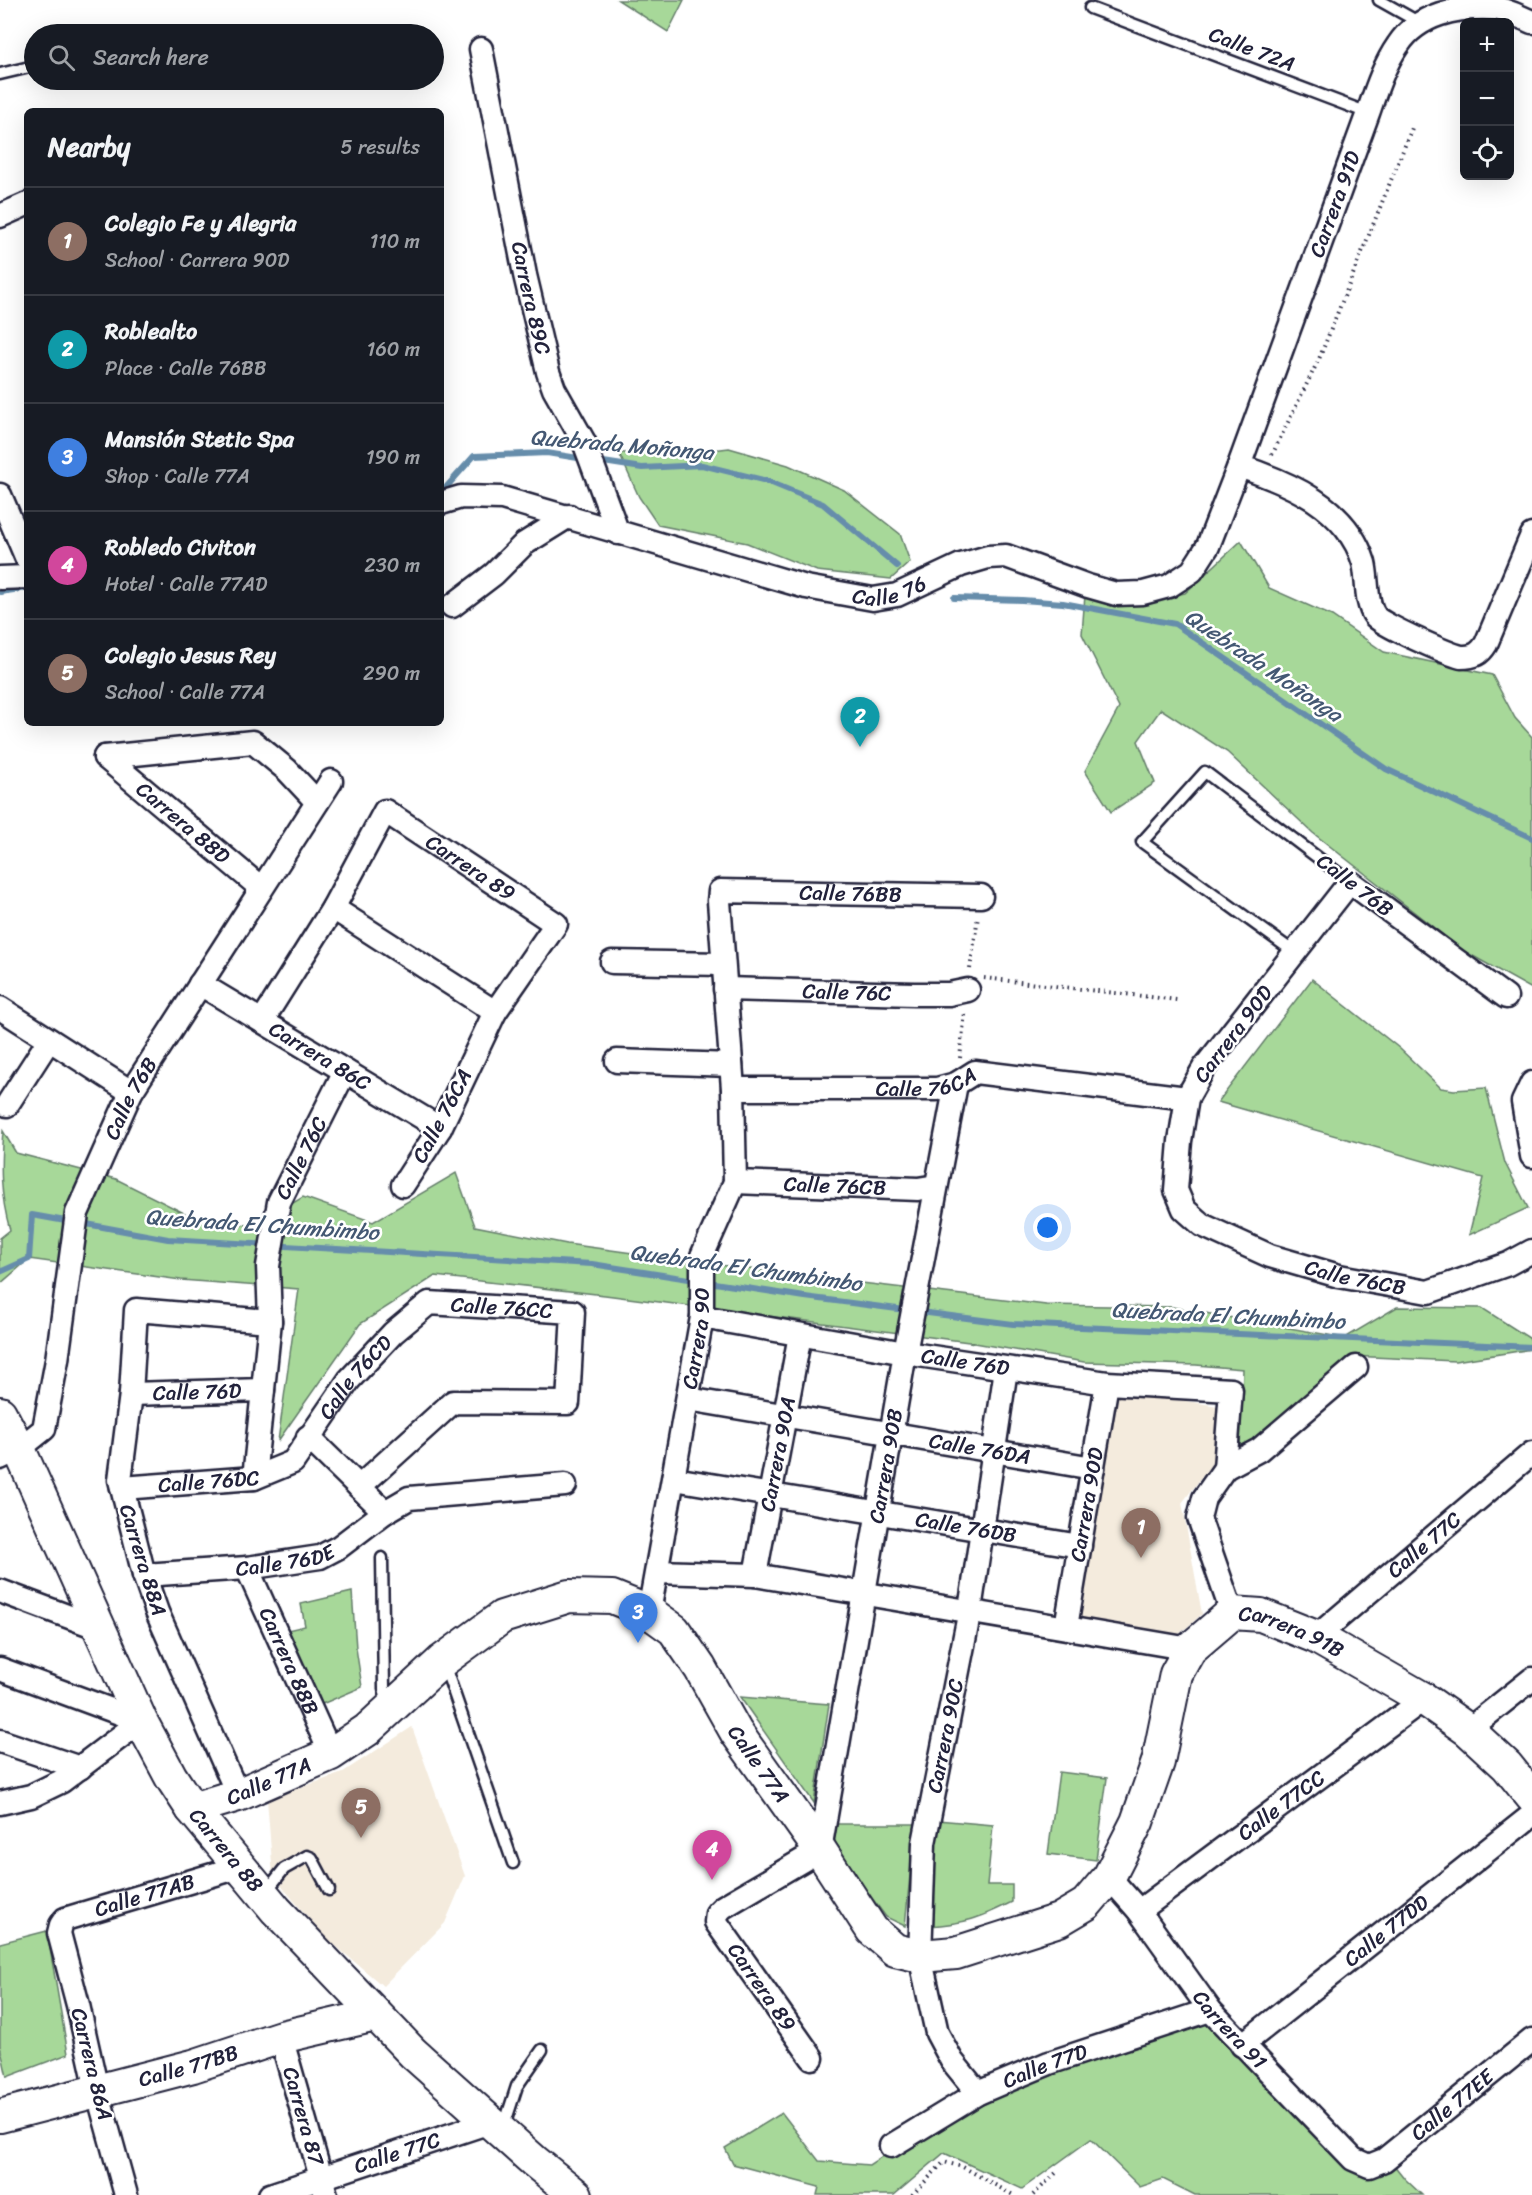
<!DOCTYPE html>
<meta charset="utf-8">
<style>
body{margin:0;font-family:Sriracha,sans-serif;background:#242831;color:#f1f3f6}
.controls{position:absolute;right:18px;top:18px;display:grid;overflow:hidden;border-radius:9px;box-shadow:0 6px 24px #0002}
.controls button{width:54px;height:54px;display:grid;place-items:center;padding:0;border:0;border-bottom:2px solid #363941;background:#171b24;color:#f1f3f6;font:30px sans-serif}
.you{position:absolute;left:1048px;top:1228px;width:21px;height:21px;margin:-15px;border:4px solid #fff;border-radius:50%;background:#1a73e8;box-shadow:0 0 0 9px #1a73e833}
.badge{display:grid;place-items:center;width:39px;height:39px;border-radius:50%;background:#7c3aed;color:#fff;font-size:20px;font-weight:700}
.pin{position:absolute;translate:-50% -50px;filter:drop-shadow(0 2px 3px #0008)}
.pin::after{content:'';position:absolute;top:32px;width:21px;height:18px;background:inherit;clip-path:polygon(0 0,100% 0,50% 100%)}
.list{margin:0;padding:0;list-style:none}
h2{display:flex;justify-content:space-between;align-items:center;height:78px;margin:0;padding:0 24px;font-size:26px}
h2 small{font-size:20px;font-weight:400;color:#9ea1a6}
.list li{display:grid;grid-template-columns:39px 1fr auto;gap:18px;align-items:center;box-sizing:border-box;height:108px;padding:0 24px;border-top:2px solid #363941}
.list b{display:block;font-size:22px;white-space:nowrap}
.list p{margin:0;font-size:20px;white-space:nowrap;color:#9ea1a6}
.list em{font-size:20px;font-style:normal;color:#9ea1a6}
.icon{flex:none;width:33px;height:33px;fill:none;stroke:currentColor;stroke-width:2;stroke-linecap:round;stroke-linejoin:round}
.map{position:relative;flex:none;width:1532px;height:2195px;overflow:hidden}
.search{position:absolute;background:#171b24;box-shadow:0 6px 24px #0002;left:24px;top:24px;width:420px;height:66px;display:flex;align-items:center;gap:15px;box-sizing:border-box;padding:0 21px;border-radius:33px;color:#9ea1a6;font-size:22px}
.panel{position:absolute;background:#171b24;box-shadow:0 6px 24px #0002;left:24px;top:108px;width:420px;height:618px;border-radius:9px}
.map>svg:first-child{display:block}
</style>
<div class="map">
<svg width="1532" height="2195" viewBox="0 0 1532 2195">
<rect width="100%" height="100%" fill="#fff"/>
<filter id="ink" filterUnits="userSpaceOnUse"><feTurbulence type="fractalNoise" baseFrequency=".0167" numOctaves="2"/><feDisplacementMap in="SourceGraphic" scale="12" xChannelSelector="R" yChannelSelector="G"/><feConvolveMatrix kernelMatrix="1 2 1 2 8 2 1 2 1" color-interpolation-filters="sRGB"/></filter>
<g filter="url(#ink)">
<g fill="#f4ebdd">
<path d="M 1116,1390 L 1224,1407 L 1217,1457 L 1182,1503 L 1202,1614 L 1178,1635 L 1080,1620 Z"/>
<path d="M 412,1727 L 465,1876 L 445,1923 L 383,1986 L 324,1936 L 273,1876 L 267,1799 L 340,1774 Z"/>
</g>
<g fill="#a7d899" stroke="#647d6a" stroke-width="1.5">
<path d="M 618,0 L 684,0 L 668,32 Z"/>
<path d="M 729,448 L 788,465 L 844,490 L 900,534 L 910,562 L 891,579 L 817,571 L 747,543 L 658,525 L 639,497 L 619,453 L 688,453 Z"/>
<path d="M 1241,541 L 1269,588 L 1332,616 L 1384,652 L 1492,675 L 1515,718 L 1532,737 L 1532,989 L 1464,951 L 1313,833 L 1227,752 L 1161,709 L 1138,741 L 1155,783 L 1111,812 L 1085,771 L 1119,708 L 1082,634 L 1085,595 L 1130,604 L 1185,593 Z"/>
<path d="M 1312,979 L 1399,1048 L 1441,1088 L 1454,1090 L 1486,1088 L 1505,1163 L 1528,1208 L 1469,1235 L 1483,1178 L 1218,1102 Z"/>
<path d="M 3,1131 L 16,1153 L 116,1179 L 192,1217 L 254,1226 L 303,1197 L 373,1222 L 456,1173 L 475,1226 L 567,1244 L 778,1273 L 1046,1305 L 1172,1307 L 1345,1338 L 1397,1307 L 1482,1308 L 1532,1340 L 1532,1349 L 1455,1361 L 1351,1356 L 1240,1450 L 1243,1369 L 1196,1365 L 1084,1362 L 969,1342 L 605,1295 L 435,1276 L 360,1324 L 278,1441 L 299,1289 L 181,1280 L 29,1259 L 0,1284 L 0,1238 L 10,1230 C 0,1195 0,1166 3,1131 Z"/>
<path d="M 352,1592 L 356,1648 L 362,1687 L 315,1707 L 279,1632 L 305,1626 L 301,1604 Z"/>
<path d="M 740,1697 L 829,1704 L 814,1803 Z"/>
<path d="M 1059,1772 L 1107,1778 L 1096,1860 L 1048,1854 Z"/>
<path d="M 937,1820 L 993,1825 L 987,1885 L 1012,1885 L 1012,1902 C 980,1918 965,1924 928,1926 Z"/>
<path d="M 832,1824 L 915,1824 L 905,1926 L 886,1917 L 860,1882 L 831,1835 Z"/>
<path d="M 47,1931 L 68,2054 L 7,2077 L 0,2046 L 0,1943 Z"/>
<path d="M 1207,2022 L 1359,2176 L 1393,2164 L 1405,2179 L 1422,2195 L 1195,2195 L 1163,2179 L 1140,2187 L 1091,2139 L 1022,2189 L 944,2153 L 894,2195 L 817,2195 L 819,2187 L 733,2164 L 725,2148 L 782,2113 L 819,2161 L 869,2165 L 934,2122 L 984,2100 L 1051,2076 L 1095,2055 Z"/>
</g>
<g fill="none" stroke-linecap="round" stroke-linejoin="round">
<g stroke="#668dab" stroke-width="6">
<path d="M 597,461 L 642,468 L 702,465 L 767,481 L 823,504 L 897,566"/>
<path d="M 441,493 L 474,456 L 547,453 L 584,459"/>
<path d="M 0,592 L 27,588"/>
<path d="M 954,598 L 1022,600 L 1063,603 L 1175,624 L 1386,769 L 1532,838"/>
<path d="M 81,1223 L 168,1239 L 592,1264 L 805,1297 L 1013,1324 L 1532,1347"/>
<path d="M 0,1272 L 29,1259 L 32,1215 L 71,1222"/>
</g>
<defs>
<g id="lane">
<path d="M 1379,0 L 1420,23"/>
<path d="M 1090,8 L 1368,113"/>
<path d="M 0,74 L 34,66"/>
<path d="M 1294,952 L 1142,842 L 1205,772 L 1350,882"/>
<path d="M 382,1558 L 384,1689 L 388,1704"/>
<path d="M 444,1664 L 513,1863"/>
<path d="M 265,1893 L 284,1869 L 307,1856 L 312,1858 L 329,1890"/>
<path d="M 503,2129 L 517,2086 L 542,2050"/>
</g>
<g id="street">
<path id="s1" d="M 481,49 L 525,275 L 548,372 L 554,389 L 584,442 L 618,533"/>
<path d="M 0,216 L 27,204"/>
<path d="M 1239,466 C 1290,483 1347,507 1364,563 C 1368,579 1365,602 1375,616 C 1381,625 1449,654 1461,657 C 1474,657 1480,654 1486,644 L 1532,535"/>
<path d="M 0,495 L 27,559"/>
<path id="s2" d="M 441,503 L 461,497 L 502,498 L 806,587 L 873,599 L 897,595 L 961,565 L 988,557 L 1006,556 L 1088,586 L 1116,594 L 1143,593 L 1169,586 L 1192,571 L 1208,546 L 1239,466 L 1368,113 C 1376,90 1384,65 1398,45 C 1418,14 1458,6 1493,8 C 1506,9 1520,17 1532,22"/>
<path d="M 0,578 L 27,577"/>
<path d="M 452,606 L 494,574 L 524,544 L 569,516"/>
<path d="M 105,757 L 253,742 L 287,770 L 317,802"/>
<path id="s3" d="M 105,757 L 261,888"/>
<path d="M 333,908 L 495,1012"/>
<path d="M 612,962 L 723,964"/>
<path id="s4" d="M 200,984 L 440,1128"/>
<path id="s5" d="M 725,989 L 914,994 L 949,994 L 968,990"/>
<path id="s6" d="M 1506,997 L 1350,882 L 1204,1068 L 1187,1098 L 1180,1141 L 1176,1190 L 1184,1209 L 1202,1225 L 1270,1256 L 1339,1276 L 1428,1292 L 1508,1264 L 1532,1251"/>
<path d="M 0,1008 L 131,1092"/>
<path id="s7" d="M 262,1021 L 333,908 L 385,811 L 556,924 L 495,1012 L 440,1128 L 403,1185"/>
<path d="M 617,1061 L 731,1065"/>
<path d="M 1532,1083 L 1523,1102 L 1532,1156"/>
<path id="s8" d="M 733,1089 L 937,1089 L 956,1084 L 975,1072 L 1187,1098"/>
<path d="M 7,1105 L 49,1040"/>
<path id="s9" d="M 735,1182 L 918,1189 L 936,1186"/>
<path id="s10" d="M 702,1317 L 905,1353 L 1107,1383 L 1231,1390 L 1225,1468 L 1204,1498 L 1199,1518 L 1232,1613"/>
<path id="s11" d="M 131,1394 L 263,1390"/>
<path id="s12" d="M 688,1399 L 1093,1468"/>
<path d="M 308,1437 L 385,1512"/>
<path id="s13" d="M 0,1458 L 19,1449 L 44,1429 L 57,1360 L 77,1213 L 131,1092 L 331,781"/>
<path d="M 1225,1468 L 1259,1450 L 1356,1367"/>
<path id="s14" d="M 254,1478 L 270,1321 L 268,1266 L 279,1202 L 345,1071"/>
<path id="s15" d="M 674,1479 L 1080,1546"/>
<path id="s16" d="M 122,1488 L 254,1478 L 293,1462 L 349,1380 L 393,1333 L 429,1303 L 573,1312 L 568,1403 L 453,1402 L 359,1487"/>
<path id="s17" d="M 247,1568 L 331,1754"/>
<path d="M 657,1572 L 755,1575 L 1190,1649"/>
<path id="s18" d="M 144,1575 L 247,1568 L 320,1557 L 339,1547 L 385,1512 L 409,1498 L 565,1485"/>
<path id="s19" d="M 755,1575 L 800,1335"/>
<path d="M 0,1591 L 99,1628"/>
<path id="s20" d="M 649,1612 L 702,1317 L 702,1256 L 735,1182 L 733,1089 L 719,901 L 720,891 L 981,896"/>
<path id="s21" d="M 1066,1627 L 1107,1383"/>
<path id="s22" d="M 1316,1637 L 1532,1453"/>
<path d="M 0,1669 L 141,1721 L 62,1781 L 31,1796 L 0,1803"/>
<path d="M 1468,1730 L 1532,1679"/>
<path d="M 0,1741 L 80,1768"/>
<path d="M 238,1795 L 157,1612 L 144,1575 L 120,1480 L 131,1394 L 136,1310 L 270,1321"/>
<path id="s23" d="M 1109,1877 L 1139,1911 L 1210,2010 L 1353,2159 L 1369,2166 L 1384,2160 L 1532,2040"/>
<path id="s24" d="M 1139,1911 L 1424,1699"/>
<path id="s25" d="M 281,2037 L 326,2195"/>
<path id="s26" d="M 1242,2045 L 1532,1815"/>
<path id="s27" d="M 812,2058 L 716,1922 L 717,1913 L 723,1907 L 820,1850 L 905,1353 L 956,1084"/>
<path id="s28" d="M 978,2093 L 952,2061 L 937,2033 L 920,1956 L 924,1843 L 970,1610 L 1006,1369"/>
<path id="s29" d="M 891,2146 L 978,2093 L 1049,2063 L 1210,2010"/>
<path id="s30" d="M 126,2195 L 97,2090 L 78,2005 L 59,1933 L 61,1925 L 65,1919 L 239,1867"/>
<path id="s31" d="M 270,2195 L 490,2122"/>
</g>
<g id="secondary">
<path id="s32" d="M 0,1413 L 19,1449 L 141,1721 L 171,1777 L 192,1809 L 276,1910 L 413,2053 L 534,2161 L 576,2195"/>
<path id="s33" d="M 192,1809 L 238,1795 L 331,1754 L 367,1730 L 442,1661 L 502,1617 L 569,1596 L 612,1597 L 649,1612 L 674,1630 L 700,1668 L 736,1732 L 820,1850 L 872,1930 L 895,1950 L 920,1956 L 956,1953 L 1059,1920 L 1086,1904 L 1109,1877 L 1137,1822 L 1158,1762 L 1176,1674 L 1190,1649 L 1232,1613 L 1261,1615 L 1316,1637 L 1424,1699 L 1468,1730 L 1507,1766 L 1532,1797"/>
<path id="s34" d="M 0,2116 L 193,2066 L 281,2037 L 376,2015"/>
</g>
</defs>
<use href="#lane" stroke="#22223b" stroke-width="15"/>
<use href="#street" stroke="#22223b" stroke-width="27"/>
<use href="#secondary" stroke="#22223b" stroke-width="36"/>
<g stroke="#22223b" stroke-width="4" stroke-dasharray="1.5 4.5" stroke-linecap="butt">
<path d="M 1272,455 L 1319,359 L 1412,128"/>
<path d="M 970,969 L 978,917"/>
<path d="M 984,978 L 1177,1000"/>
<path d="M 960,1058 L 965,1012"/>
<path d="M 912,2195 L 944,2162 L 963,2167 L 1013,2195"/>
<path d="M 1033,2195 L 1058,2171"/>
</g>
<use href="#lane" stroke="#fff" stroke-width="10"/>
<use href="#street" stroke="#fff" stroke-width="22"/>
<use href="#secondary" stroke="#fff" stroke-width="32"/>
</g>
</g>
<g text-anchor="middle" stroke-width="5" stroke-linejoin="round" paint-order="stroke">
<g font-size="21" fill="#22223b" stroke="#fff">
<text transform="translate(1252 49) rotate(21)" y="7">Calle 72A</text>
<text dy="7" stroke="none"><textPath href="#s2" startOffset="1180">Carrera 91D</textPath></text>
<text dy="7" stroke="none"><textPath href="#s1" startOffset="254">Carrera 89C</textPath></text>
<text dy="7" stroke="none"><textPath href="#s2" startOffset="464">Calle 76</textPath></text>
<text dy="7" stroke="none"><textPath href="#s3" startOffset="102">Carrera 88D</textPath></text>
<text dy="7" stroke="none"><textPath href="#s7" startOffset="346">Carrera 89</textPath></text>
<text transform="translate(1355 885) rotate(37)" y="7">Calle 76B</text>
<text dy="7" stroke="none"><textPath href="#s20" startOffset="864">Calle 76BB</textPath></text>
<text dy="7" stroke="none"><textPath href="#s5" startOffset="122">Calle 76C</textPath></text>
<text transform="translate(1233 1034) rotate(-53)" y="7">Carrera 90D</text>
<text dy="7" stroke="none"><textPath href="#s4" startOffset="140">Carrera 86C</textPath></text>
<text dy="7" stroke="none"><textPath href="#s8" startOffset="194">Calle 76CA</textPath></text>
<text dy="7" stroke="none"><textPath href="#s13" startOffset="398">Calle 76B</textPath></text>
<text transform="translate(442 1116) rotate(-62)" y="7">Calle 76CA</text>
<text dy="7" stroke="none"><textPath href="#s14" startOffset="327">Calle 76C</textPath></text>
<text dy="7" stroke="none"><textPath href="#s9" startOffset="100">Calle 76CB</textPath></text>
<text dy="7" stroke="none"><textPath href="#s6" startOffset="765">Calle 76CB</textPath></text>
<text dy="7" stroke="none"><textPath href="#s16" startOffset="458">Calle 76CC</textPath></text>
<text dy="7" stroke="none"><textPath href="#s20" startOffset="278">Carrera 90</textPath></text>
<text dy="7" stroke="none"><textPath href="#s10" startOffset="267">Calle 76D</textPath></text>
<text dy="7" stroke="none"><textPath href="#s16" startOffset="280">Calle 76CD</textPath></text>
<text dy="7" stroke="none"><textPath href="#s11" startOffset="66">Calle 76D</textPath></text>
<text dy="7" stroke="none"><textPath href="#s12" startOffset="296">Calle 76DA</textPath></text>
<text dy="7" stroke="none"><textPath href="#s19" startOffset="123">Carrera 90A</textPath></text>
<text dy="7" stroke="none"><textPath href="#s27" startOffset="686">Carrera 90B</textPath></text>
<text dy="7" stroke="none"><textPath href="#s16" startOffset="87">Calle 76DC</textPath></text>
<text dy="7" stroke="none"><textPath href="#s21" startOffset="124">Carrera 90D</textPath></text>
<text dy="7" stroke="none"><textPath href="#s15" startOffset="296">Calle 76DB</textPath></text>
<text dy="7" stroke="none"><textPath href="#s22" startOffset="142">Calle 77C</textPath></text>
<text dy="7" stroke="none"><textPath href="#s18" startOffset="142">Calle 76DE</textPath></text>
<text transform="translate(143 1560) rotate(73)" y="7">Carrera 88A</text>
<text dy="7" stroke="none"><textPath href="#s33" startOffset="1542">Carrera 91B</textPath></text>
<text dy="7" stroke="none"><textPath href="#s17" startOffset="102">Carrera 88B</textPath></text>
<text dy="7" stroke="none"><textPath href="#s28" startOffset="374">Carrera 90C</textPath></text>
<text dy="7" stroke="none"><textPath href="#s33" startOffset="712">Calle 77A</textPath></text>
<text dy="7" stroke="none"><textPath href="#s33" startOffset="82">Calle 77A</textPath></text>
<text dy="7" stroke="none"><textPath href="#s24" startOffset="177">Calle 77CC</textPath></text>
<text dy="7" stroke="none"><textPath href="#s32" startOffset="494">Carrera 88</textPath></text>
<text dy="7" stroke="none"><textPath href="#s30" startOffset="369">Calle 77AB</textPath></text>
<text dy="7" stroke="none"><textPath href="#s26" startOffset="184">Calle 77DD</textPath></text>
<text transform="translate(762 1987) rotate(55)" y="7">Carrera 89</text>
<text dy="7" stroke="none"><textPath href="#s23" startOffset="195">Carrera 91</textPath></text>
<text transform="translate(92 2064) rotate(76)" y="7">Carrera 86A</text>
<text dy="7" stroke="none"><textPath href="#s34" startOffset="195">Calle 77BB</textPath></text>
<text dy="7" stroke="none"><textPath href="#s29" startOffset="174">Calle 77D</textPath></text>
<text dy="7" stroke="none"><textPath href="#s23" startOffset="495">Calle 77EE</textPath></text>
<text dy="7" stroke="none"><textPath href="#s25" startOffset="82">Carrera 87</textPath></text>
<text dy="7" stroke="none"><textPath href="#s31" startOffset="134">Calle 77C</textPath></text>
</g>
<g font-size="22" font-style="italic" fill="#445873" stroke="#fff">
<text transform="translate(622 444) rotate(5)" y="8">Quebrada Moñonga</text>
<text transform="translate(1264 665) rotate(34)" y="8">Quebrada Moñonga</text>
<text transform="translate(262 1224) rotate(4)" y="8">Quebrada El Chumbimbo</text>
<text transform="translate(746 1267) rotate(8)" y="8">Quebrada El Chumbimbo</text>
<text transform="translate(1228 1315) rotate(3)" y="8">Quebrada El Chumbimbo</text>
</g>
</g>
</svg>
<div class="controls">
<button>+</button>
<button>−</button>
<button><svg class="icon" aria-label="locate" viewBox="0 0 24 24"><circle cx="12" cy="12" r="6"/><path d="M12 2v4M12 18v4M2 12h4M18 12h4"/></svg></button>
</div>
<div class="you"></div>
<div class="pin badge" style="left:1141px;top:1558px;background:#8d6e63">1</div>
<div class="pin badge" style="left:860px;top:747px;background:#0f9aa8">2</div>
<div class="pin badge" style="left:638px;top:1643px;background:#3f7fe0">3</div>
<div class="pin badge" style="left:712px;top:1880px;background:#d1479c">4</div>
<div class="pin badge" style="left:361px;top:1838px;background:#8d6e63">5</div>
<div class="search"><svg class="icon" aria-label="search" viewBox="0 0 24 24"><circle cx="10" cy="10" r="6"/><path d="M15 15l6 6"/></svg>Search here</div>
<section class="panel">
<h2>Nearby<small>5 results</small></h2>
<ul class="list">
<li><span class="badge" style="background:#8d6e63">1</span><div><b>Colegio Fe y Alegria</b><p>School · Carrera 90D</p></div><em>110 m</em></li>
<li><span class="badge" style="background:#0f9aa8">2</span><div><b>Roblealto</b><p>Place · Calle 76BB</p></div><em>160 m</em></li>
<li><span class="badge" style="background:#3f7fe0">3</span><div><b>Mansión Stetic Spa</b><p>Shop · Calle 77A</p></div><em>190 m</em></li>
<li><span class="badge" style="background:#d1479c">4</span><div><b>Robledo Civiton</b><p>Hotel · Calle 77AD</p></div><em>230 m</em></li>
<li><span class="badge" style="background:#8d6e63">5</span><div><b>Colegio Jesus Rey</b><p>School · Calle 77A</p></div><em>290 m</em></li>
</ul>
</section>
</div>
